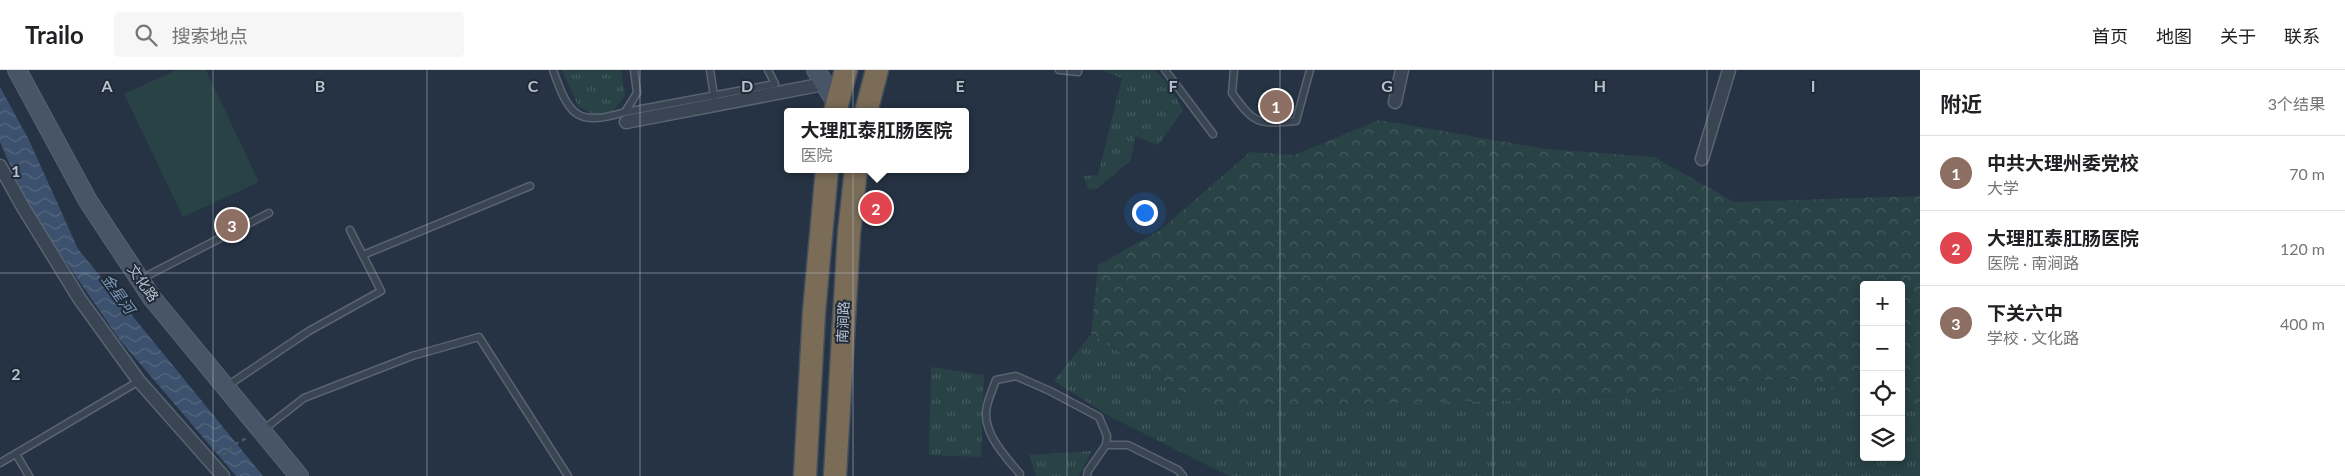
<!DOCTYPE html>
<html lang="zh">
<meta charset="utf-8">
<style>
body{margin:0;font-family:Lato,"Noto Sans SC",sans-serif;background:#f6f6f6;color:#202124}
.controls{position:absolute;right:15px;bottom:15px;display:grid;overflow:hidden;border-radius:5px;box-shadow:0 2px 12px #0003}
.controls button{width:45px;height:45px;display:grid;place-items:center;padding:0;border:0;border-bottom:1px solid #e0e0e0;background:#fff;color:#202124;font:25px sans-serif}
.you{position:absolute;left:1144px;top:142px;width:18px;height:18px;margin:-12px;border:4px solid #fff;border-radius:50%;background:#1a73e8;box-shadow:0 0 0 8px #1a73e833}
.badge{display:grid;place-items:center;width:32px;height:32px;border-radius:50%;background:#516686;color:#fff;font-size:16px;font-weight:700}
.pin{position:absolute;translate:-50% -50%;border:2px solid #fff;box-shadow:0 1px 5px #0006}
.popup{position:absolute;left:784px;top:38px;width:185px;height:65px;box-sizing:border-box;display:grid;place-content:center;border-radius:5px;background:#fff;filter:drop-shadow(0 1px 4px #0005);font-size:16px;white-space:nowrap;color:#757577}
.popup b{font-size:19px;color:#202124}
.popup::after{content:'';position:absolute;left:50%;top:100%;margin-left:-10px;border:10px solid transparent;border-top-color:#fff}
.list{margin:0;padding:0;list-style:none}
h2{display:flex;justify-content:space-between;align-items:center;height:65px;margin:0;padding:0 20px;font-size:21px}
h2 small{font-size:16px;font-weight:400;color:#757577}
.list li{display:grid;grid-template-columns:32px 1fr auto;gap:15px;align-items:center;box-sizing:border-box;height:75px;padding:0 20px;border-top:1px solid #e0e0e0}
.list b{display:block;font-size:19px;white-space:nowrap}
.list p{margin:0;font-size:16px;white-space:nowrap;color:#757577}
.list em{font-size:16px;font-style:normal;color:#757577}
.icon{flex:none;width:28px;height:28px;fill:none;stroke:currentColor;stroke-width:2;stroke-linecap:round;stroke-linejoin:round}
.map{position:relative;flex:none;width:1920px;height:406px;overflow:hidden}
header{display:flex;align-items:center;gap:30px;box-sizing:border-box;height:70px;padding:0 25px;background:#fff;border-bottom:1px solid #e0e0e0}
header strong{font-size:24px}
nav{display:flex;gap:28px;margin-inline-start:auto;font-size:18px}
.search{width:350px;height:45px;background:#f6f6f6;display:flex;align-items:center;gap:12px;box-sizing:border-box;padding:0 18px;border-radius:5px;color:#757577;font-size:19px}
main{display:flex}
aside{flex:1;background:#fff}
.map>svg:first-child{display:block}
</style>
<header>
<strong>Trailo</strong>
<div class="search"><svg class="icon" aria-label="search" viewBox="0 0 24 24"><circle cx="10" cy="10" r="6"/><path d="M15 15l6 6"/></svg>搜索地点</div>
<nav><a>首页</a><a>地图</a><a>关于</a><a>联系</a></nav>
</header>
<main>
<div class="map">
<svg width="1920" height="406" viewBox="0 0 1920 406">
<defs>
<pattern id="grass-tufts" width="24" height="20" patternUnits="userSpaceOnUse" patternTransform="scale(1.25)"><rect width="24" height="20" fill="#284245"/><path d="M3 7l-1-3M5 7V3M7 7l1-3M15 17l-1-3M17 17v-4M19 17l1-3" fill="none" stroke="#455c5f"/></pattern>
<pattern id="forest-crowns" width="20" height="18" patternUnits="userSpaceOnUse" patternTransform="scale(1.25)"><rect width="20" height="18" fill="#284245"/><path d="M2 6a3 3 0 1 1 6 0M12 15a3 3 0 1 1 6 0" fill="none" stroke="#455c5f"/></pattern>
<pattern id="water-waves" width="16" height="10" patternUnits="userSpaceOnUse" patternTransform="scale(1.25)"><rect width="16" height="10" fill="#3b516d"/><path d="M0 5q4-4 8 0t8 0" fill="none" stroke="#556881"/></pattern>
</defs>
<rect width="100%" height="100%" fill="#263344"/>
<g fill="url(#grass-tufts)">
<path d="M 562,0 L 621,0 L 625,26 L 612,42 L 598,47 L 578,36 Z"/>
<path d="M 1102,0 L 1154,0 L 1167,12 L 1183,40 L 1158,75 L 1135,66 L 1131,90 L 1098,118 L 1089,120 L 1083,106 L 1098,105 L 1122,8 Z"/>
<path d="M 1091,264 L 1206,337 L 1583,329 L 1787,308 L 1864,327 L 1864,387 L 1901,387 L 1901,336 L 1920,341 L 1920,406 L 1229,406 L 1109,346 L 1054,311 Z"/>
<path d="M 931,297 L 984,305 L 981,387 L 929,385 Z"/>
<path d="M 1092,381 L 1079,406 L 1036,406 L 1029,385 Z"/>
</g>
<path fill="url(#forest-crowns)" d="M 1379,50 L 1547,79 L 1654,87 L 1734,132 L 1920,126 L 1920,341 L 1901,336 L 1901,215 L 1864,215 L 1864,327 L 1787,308 L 1583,329 L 1206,337 L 1091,264 L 1098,195 L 1160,160 L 1250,82 L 1294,85 Z"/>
<path fill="#284245" d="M 176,0 L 206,0 L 259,112 L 183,147 L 124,24 Z"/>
<path fill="url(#water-waves)" d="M 0,17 L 29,70 L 78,179 L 263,406 L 236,406 L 119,269 L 29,138 L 0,72 Z"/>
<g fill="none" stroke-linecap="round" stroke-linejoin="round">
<defs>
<g id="lane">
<path d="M 553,0 C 569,45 576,57 625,42 L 637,23 L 634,0"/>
<path d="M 710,0 L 714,26"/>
<path d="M 1059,0 L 1078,2 L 1078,0"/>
<path d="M 1165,0 L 1213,64"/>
<path d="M 1234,0 L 1232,23 C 1255,55 1258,54 1296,51 L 1310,0"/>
<path d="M 625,42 L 775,14 L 768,0"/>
<path d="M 363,185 L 530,116"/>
<path d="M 141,209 L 269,143"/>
<path d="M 227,316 L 309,261 L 381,221 L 350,160"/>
<path d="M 263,360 L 304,328 L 412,286 L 479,267 L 568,406"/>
<path d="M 16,384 L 29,406"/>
<path d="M 0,393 L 139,311"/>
<path d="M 1020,404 C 1005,386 981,362 987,336 C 989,327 993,318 996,310 L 1016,306 L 1050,321 L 1099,347 L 1107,366 L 1106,375"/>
<path d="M 1087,406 L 1088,401 L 1106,375 L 1128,375 L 1178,400 L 1183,406"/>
</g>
<g id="street">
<path d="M 1395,32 L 1402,0"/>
<path d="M 626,52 L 824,14"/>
<path d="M 1702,89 L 1729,0"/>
<path d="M 0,96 L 23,137 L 79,228 L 139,311 L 223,406"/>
</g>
<g id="secondary">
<path d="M 17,0 L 88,131 L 152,228 L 299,406"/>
<path d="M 816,0 L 837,34"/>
</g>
<g id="highway">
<path d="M 835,42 L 846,0"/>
<path d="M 866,42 L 877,0"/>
<path d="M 805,406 L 814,242 L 827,99"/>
<path d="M 835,406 L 849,163 L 856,99"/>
</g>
</defs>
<use href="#lane" stroke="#596371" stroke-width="9"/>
<use href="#street" stroke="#596371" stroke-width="15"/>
<use href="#secondary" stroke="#596371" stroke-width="20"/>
<use href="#highway" stroke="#45505e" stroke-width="25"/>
<path stroke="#465f61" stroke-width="2.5" stroke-dasharray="4 4" stroke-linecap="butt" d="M 223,385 L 237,373 L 247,368"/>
<use href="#lane" stroke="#3a4553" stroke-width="6"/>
<use href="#street" stroke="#3a4553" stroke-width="12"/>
<use href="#secondary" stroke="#485467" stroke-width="18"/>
<use href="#highway" stroke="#7a6c57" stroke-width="22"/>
</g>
<path fill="none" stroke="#b8c0cd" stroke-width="1" stroke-opacity="0.55" d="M 213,0 L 213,406M 427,0 L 427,406M 640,0 L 640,406M 853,0 L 853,406M 1067,0 L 1067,406M 1280,0 L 1280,406M 1493,0 L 1493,406M 1707,0 L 1707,406M 0,203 L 1920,203"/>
<g text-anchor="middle" stroke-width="4" stroke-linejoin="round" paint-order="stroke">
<g font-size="14" fill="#b8c0cd" stroke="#1f2a39">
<text transform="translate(143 213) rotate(55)" y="5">文化路</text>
<text transform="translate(843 252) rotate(-87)" y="5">南涧路</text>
</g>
<g font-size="15" font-style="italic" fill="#7e97b5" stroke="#1f2a39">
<text transform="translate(118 224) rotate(54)" y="5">金星河</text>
</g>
</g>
<g font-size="16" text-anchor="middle" font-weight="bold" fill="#b8c0cd" stroke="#1f2a39" stroke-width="4" stroke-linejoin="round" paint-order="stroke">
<text x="107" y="22">A</text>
<text x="320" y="22">B</text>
<text x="533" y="22">C</text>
<text x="747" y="22">D</text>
<text x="960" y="22">E</text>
<text x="1173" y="22">F</text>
<text x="1387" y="22">G</text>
<text x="1600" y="22">H</text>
<text x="1813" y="22">I</text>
<text x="16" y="107">1</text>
<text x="16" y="310">2</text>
</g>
</svg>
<div class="controls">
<button>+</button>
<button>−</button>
<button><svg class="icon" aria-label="locate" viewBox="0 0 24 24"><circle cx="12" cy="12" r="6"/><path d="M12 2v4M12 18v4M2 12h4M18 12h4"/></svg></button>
<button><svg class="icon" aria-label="layers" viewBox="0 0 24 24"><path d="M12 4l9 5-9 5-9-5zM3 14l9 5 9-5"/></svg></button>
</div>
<div class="you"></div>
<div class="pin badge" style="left:1276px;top:36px;background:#8d6e63">1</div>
<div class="pin badge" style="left:876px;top:138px;background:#e0444e">2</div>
<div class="popup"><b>大理肛泰肛肠医院</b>医院</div>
<div class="pin badge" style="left:232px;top:155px;background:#8d6e63">3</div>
</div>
<aside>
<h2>附近<small>3个结果</small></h2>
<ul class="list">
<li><span class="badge" style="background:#8d6e63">1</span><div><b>中共大理州委党校</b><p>大学</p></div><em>70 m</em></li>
<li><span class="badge" style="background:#e0444e">2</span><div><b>大理肛泰肛肠医院</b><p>医院 · 南涧路</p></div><em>120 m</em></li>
<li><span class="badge" style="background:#8d6e63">3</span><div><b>下关六中</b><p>学校 · 文化路</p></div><em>400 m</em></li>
</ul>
</aside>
</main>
